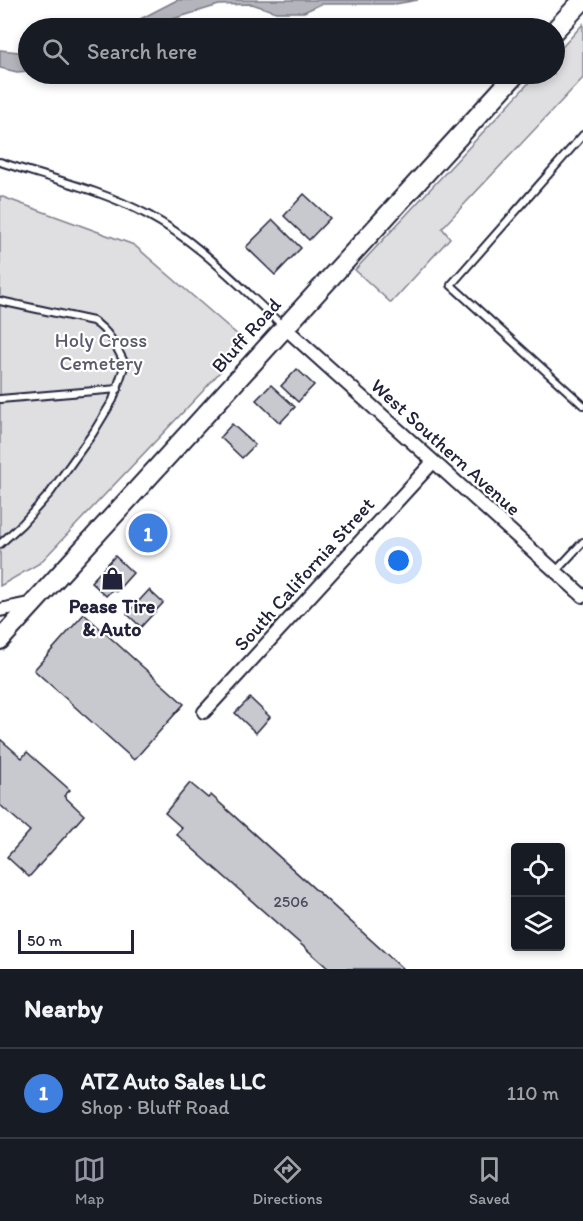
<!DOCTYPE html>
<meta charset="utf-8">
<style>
body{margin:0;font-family:Itim,sans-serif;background:#242831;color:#f1f3f6}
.controls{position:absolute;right:18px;bottom:18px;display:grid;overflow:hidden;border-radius:6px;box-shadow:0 3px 9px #0003}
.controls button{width:54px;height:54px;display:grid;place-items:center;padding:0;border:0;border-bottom:2px solid #363941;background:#171b24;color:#f1f3f6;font:30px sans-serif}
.scale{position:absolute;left:18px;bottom:15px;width:116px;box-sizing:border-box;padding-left:6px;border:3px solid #22223b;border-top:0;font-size:16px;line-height:21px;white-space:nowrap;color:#22223b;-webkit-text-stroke:4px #fff;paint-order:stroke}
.you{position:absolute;left:399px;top:561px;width:21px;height:21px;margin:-15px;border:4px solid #fff;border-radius:50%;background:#1a73e8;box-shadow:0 0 0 9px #1a73e833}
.badge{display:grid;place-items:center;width:39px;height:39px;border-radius:50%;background:#9495a2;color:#fff;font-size:20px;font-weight:700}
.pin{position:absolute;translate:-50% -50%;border:3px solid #fff;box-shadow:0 2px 6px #0006}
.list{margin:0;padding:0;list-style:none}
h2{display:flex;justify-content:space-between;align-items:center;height:78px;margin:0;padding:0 24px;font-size:26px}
h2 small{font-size:20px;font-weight:400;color:#9ea1a6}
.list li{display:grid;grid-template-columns:39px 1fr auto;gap:18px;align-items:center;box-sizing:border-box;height:90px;padding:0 24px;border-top:2px solid #363941}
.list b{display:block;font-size:22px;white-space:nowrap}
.list p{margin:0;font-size:20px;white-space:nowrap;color:#9ea1a6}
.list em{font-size:20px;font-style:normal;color:#9ea1a6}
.icon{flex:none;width:33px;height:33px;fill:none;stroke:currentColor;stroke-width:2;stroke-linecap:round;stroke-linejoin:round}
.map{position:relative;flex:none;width:583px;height:969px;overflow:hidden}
.search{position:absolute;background:#171b24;box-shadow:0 3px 9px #0003;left:18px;right:18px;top:18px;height:66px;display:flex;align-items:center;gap:15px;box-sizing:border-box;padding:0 21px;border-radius:33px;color:#9ea1a6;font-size:22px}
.sheet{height:168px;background:#171b24}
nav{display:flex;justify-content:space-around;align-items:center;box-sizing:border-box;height:84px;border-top:2px solid #363941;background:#171b24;font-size:16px;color:#9ea1a6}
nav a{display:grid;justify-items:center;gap:3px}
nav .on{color:#9495a2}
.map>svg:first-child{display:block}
</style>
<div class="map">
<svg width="583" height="969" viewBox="0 0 583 969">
<rect width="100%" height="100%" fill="#fff"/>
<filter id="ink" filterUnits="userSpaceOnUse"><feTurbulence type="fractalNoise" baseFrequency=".0167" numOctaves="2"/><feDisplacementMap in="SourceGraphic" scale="12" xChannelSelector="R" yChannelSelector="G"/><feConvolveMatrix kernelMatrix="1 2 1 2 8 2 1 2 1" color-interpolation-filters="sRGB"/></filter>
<g filter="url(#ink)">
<g fill="#dfdfe2" stroke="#80808e" stroke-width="1.5">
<path d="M 583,24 L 583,78 L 442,228 L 450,238 L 391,303 L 355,270 L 537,74 L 554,74 L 555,55 Z"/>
<path d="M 0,196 L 134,245 L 246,342 L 203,391 L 40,563 L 0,586 Z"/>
</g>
<g fill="#b4b4bc" stroke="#7a7a88" stroke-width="1.5">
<path d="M 177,0 L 418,0 L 395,4 L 321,4 L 304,12 L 276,12 L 252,4 L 219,5 L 166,21 L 153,28 L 123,28 Z"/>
<path d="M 0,50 L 28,53 L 28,71 L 17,72 L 0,68 Z"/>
</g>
<g fill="#c8c8cf" stroke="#22223b" stroke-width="1.5">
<path d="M 304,194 L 330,218 L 309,240 L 284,216 Z"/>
<path d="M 273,220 L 301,248 L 275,275 L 246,247 Z"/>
<path d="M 297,369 L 314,385 L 298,402 L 281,386 Z"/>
<path d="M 271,385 L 295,407 L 280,423 L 256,400 Z"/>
<path d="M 232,424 L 255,445 L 242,458 L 220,437 Z"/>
<path d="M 146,518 L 163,534 L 150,549 L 132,533 Z"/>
<path d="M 115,556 L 133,573 L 116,592 L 113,589 L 106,596 L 91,582 Z"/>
<path d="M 149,590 L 163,603 L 141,627 L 127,614 Z"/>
<path d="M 84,614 L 184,704 L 134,760 L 34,670 Z"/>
<path d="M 250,698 L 270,717 L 256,733 L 235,713 Z"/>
<path d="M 0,739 L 22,758 L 27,752 L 70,790 L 64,796 L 84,815 L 29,877 L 7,857 L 30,831 L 0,805 Z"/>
<path d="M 190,783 L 208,798 L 211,795 L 403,969 L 329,969 L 176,834 L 182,828 L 165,813 Z"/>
</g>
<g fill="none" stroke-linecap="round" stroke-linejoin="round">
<defs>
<g id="service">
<path d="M 583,135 L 451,285 L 583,405"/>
<path d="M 0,162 C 49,178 102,190 148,215 C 199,242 240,287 283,326"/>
<path d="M 0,301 L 93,321 C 110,332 116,346 125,364 L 113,400 L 93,433 L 50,493 L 22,524 L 0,544"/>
<path d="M 0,399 L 118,389"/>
<path d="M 556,571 L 583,542"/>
</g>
<g id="minor">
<path d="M 284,327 L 583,596"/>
<path d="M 0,610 L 33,603"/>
<path d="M 204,712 L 433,462"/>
</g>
<g id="secondary">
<path d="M 554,31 L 583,0"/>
<path d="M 0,640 L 516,74"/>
</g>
</defs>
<use href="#service" stroke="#22223b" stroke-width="10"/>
<use href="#minor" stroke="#22223b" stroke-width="16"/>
<use href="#secondary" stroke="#22223b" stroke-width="22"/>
<use href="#service" stroke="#fff" stroke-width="6"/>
<use href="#minor" stroke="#fff" stroke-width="12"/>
<use href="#secondary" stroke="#fff" stroke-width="18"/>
</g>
</g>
<defs>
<symbol id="shop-bare" viewBox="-9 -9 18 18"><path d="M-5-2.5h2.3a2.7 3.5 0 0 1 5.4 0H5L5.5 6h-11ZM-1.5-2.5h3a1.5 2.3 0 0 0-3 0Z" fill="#22223b" stroke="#fff" stroke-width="2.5" paint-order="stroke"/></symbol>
</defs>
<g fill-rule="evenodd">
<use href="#shop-bare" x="96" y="562" width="33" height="33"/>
</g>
<g text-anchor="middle" stroke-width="4.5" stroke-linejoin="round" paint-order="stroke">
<g font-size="16" fill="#4c4c60">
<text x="291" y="907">2506</text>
</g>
<g font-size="20" fill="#22223b" stroke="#fff">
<text transform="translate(246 335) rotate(-48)" y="7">Bluff Road</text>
<text transform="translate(446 447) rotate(42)" y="7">West Southern Avenue</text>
<text transform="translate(304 574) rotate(-48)" y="7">South California Street</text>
</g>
<g font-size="20" fill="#5b5b6d" stroke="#fff">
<text x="101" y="347">Holy Cross<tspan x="101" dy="23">Cemetery</tspan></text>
</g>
<g font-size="20" font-weight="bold" fill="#22223b" stroke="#fff">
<text x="112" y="613">Pease Tire<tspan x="112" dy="23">&amp; Auto</tspan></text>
</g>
</g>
</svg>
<div class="controls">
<button><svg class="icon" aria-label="locate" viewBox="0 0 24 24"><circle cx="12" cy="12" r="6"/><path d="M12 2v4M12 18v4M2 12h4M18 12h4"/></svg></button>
<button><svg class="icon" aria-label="layers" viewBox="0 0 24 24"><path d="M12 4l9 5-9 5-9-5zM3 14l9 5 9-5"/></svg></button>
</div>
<div class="scale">50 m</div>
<div class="you"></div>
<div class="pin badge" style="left:148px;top:533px;background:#3f7fe0">1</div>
<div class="search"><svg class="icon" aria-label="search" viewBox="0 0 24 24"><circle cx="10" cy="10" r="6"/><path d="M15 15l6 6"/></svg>Search here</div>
</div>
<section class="sheet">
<h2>Nearby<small></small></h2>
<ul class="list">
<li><span class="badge" style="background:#3f7fe0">1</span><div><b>ATZ Auto Sales LLC</b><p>Shop · Bluff Road</p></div><em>110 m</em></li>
</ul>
</section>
<nav>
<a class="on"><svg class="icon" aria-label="map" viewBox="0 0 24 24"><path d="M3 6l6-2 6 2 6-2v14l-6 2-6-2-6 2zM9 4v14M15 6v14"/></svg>Map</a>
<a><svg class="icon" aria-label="directions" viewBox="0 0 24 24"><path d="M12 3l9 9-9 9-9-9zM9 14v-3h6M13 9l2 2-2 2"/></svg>Directions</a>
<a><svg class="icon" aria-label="saved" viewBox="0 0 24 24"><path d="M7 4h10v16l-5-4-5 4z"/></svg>Saved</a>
</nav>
